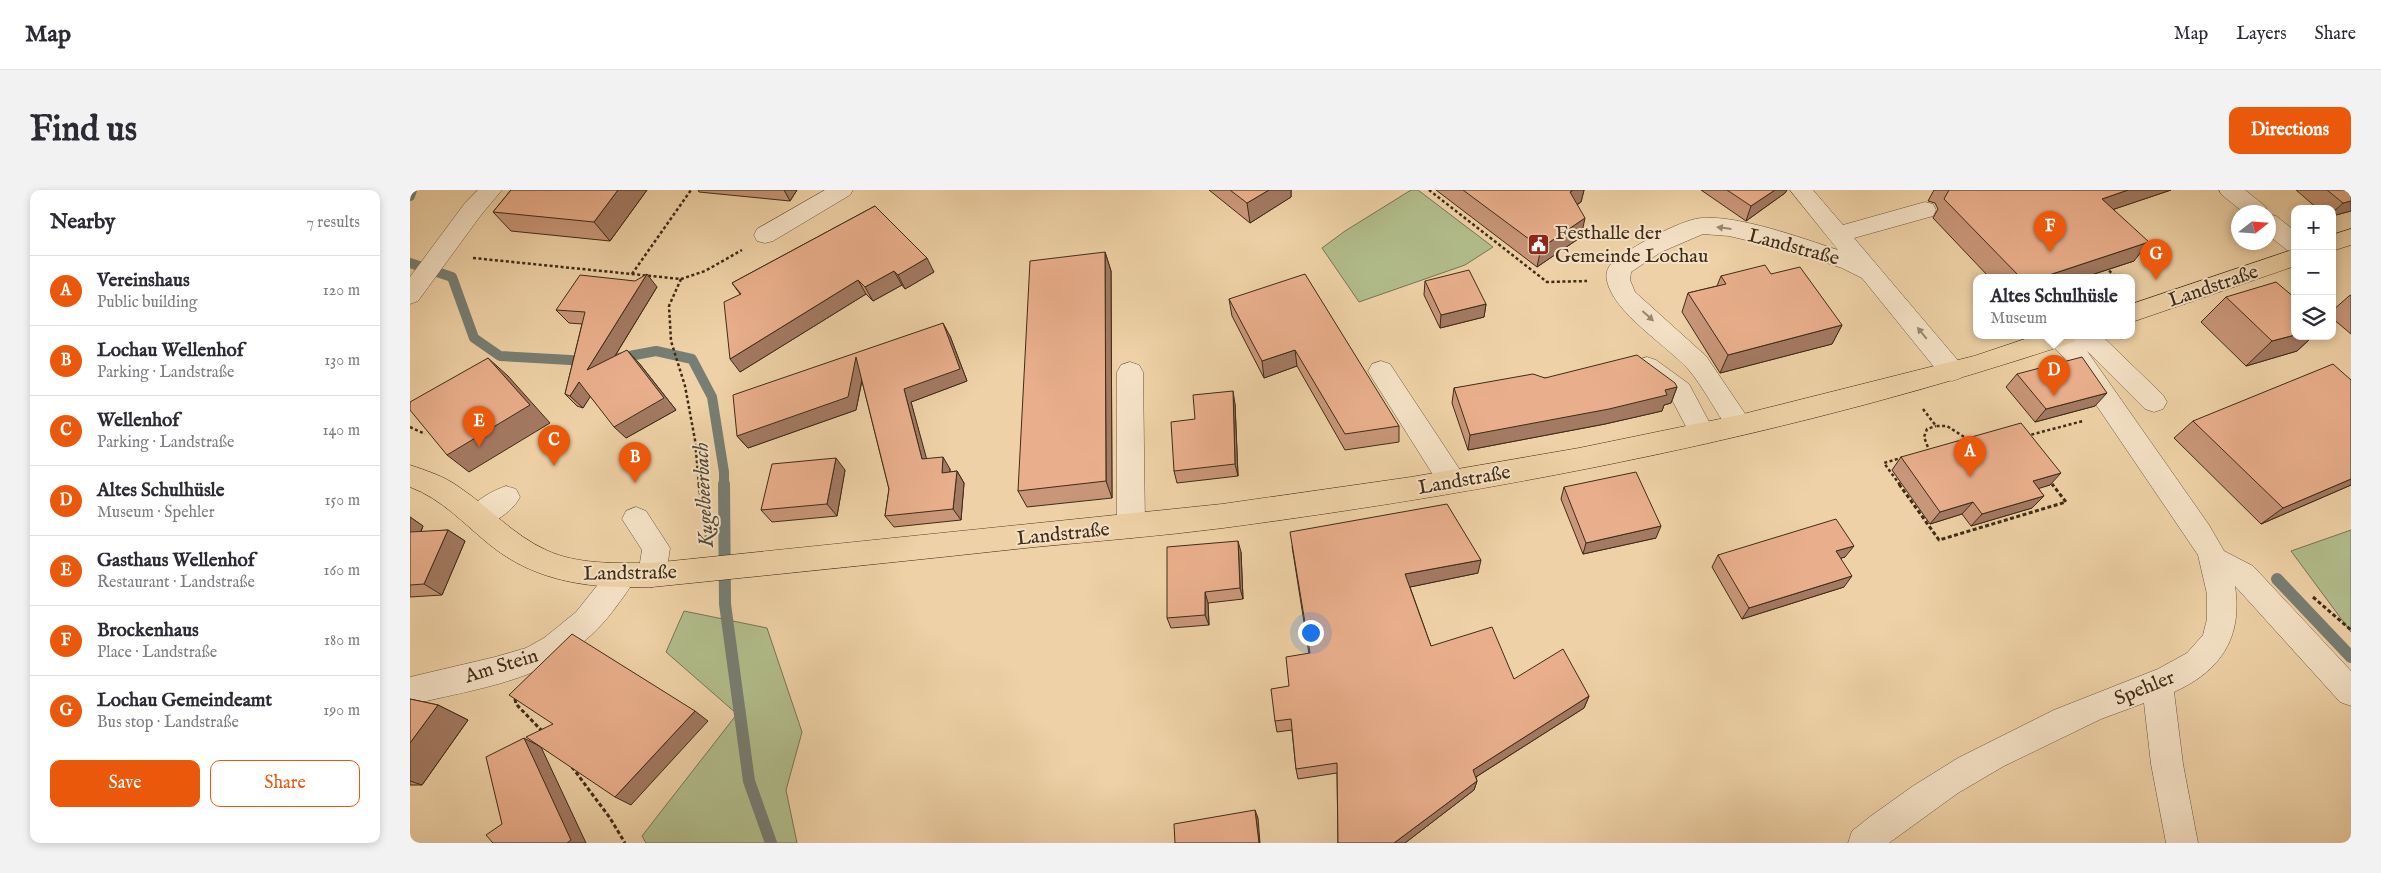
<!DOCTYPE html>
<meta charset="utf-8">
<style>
body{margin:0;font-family:"IM FELL English",serif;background:#f2f2f3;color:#2b2b33}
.controls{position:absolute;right:15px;top:15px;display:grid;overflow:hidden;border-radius:10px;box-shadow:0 2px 8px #0003}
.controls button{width:45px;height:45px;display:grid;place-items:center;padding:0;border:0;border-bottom:1px solid #e1e1e2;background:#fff;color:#2b2b33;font:25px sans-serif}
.compass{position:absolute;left:1821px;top:15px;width:45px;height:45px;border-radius:50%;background:#fff;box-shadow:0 2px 8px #0003;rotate:73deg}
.you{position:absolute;left:900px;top:442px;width:18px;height:18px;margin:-12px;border:4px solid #fff;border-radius:50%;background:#1a73e8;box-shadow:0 0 0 8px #1a73e833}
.badge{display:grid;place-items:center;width:32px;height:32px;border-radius:50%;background:#ea580c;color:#fff;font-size:16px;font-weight:700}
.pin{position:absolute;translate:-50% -41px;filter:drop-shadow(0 1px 2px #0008)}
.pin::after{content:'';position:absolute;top:26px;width:18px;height:15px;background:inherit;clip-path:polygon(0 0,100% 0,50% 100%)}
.popup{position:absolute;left:1563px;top:84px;width:162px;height:65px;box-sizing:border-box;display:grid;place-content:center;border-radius:10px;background:#fff;filter:drop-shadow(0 1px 4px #0005);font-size:16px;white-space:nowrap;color:#7c7c81}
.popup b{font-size:19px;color:#2b2b33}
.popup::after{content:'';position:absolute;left:50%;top:100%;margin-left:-10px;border:10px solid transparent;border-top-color:#fff}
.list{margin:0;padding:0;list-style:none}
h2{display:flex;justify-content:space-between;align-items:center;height:65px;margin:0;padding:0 20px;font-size:21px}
h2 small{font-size:16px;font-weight:400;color:#7c7c81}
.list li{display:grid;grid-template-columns:32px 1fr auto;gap:15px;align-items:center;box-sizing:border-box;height:70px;padding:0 20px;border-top:1px solid #e1e1e2}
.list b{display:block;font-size:19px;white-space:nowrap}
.list p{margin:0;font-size:16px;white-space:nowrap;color:#7c7c81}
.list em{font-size:16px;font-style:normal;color:#7c7c81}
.actions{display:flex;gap:10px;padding:15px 20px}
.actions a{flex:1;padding:11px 0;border:1px solid #ea580c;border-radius:10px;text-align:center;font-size:18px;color:#ea580c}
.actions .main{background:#ea580c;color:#fff}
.icon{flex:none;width:28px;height:28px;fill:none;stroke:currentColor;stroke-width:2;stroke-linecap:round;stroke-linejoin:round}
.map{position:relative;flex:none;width:1941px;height:653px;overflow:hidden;border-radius:10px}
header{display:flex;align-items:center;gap:30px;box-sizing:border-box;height:70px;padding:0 25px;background:#fff;border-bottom:1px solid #e1e1e2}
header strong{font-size:24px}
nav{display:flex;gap:28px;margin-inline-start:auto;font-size:18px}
.intro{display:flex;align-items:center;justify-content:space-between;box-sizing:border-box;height:120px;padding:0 30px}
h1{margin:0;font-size:35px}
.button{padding:12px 22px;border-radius:10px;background:#ea580c;color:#fff;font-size:18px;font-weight:700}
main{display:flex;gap:30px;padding:0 30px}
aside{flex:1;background:#fff;border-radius:10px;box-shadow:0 2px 8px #0003}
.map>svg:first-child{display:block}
</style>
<header>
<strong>Map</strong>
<nav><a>Map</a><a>Layers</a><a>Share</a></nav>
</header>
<div class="intro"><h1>Find us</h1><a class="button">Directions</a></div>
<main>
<aside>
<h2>Nearby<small>7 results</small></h2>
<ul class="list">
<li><span class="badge">A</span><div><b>Vereinshaus</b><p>Public building</p></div><em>120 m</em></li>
<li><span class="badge">B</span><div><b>Lochau Wellenhof</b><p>Parking · Landstraße</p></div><em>130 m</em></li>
<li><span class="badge">C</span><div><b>Wellenhof</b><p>Parking · Landstraße</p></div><em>140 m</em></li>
<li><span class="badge">D</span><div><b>Altes Schulhüsle</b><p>Museum · Spehler</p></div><em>150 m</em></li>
<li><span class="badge">E</span><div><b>Gasthaus Wellenhof</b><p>Restaurant · Landstraße</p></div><em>160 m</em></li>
<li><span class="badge">F</span><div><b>Brockenhaus</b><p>Place · Landstraße</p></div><em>180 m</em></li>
<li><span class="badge">G</span><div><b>Lochau Gemeindeamt</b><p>Bus stop · Landstraße</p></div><em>190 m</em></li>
</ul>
<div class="actions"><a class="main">Save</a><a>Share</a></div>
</aside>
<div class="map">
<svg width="1941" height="653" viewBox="0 0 1941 653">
<rect width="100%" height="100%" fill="#eed1a6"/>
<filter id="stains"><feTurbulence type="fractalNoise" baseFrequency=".004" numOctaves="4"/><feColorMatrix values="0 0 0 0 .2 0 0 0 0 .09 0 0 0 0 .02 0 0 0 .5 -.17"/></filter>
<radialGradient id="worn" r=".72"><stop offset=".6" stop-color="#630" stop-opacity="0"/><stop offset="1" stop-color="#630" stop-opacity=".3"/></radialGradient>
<g fill="#b2bd8c" stroke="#787452">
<path d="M 1001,0 L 1008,0 L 1083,57 L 1055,75 L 949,112 L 912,58 L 935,41 Z"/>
<path d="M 1941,340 L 1941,442 L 1881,361 Z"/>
<path d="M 274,421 L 357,438 L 392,542 L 376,600 L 387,653 L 236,653 L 232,646 L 327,524 L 256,462 Z"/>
</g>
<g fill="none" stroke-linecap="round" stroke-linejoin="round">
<g stroke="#777e73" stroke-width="10">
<path d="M 0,6 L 2,0"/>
<path d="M 0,73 L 42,87 L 64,148 L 90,166 L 178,171"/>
<path d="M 209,168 L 246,161 L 282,169 L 302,207 L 314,282 L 314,295"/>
</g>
<g stroke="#777e73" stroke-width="12">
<path d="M 314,294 L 315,414 L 339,591 L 361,653"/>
<path d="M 1867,389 L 1941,467"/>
</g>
<defs>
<g id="minor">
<path d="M 68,0 L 92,0 L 71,25 L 8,111 L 0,114 L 0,87 L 55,13 Z"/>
<path d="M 415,0 L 443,0 L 440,5 L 363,51 L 355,53 L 347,51 L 344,45 L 347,39 Z"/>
<path d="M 1380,0 L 1403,0 L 1433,35 L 1515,12 L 1523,14 L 1526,20 L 1523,26 L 1444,48 L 1551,174 L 1555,181 L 1551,188 L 1542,191 L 1533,188 L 1452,88 L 1432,78 L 1374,59 L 1319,46 L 1293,44 L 1251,62 L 1221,82 L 1220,90 L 1225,102 L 1296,166 L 1338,228 L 1342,235 L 1338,242 L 1329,245 L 1320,242 C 1306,222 1294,198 1278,179 C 1256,155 1204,123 1197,91 C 1193,75 1209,67 1220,60 C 1235,50 1274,29 1292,28 C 1328,25 1392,48 1428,60 Z"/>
<path d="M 1809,0 L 1835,0 L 1855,16 L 1858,22 L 1833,22 L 1812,5 Z"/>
<path d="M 1858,24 L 1866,26 L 1885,41 L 1885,62 L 1877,60 L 1858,45 Z"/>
<path d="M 1637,145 L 1663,145 L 1665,147 L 1664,145 L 1691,145 L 1753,205 L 1757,212 L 1753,219 L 1744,222 L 1735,219 L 1677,161 L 1799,335 L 1814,361 L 1843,376 L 1941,481 L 1941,516 L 1930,512 L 1825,396 C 1833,447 1811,481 1764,502 L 1773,574 L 1788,653 L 1756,653 L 1741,574 L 1734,513 L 1691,529 L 1594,576 L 1548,603 L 1479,653 L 1438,653 L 1442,641 L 1461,626 L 1503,596 L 1548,568 L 1644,520 L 1748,479 L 1777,463 L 1793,445 L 1797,429 L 1797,404 L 1788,365 L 1655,169 L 1640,153 Z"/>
<path d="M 1237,167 L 1246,170 L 1279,194 L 1305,243 L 1301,250 L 1292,254 L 1283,250 L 1261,208 L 1228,184 L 1224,177 L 1228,170 Z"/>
<path d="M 971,171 L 980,174 L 1052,283 L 1055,291 L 1052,299 L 1042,302 L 1032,299 L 962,188 L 958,181 L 962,174 Z"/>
<path d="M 720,172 L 729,175 L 733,182 L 735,336 L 731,344 L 721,348 L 711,344 L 707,336 L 707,182 L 711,175 Z"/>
<path d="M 96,296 L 106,299 L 110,307 C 102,323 77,340 59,334 L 55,326 C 62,312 81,301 96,296 Z"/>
<path d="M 226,317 L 236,321 L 260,358 L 256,385 L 252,394 L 242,397 L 232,394 L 228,385 L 232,360 L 212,329 L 216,321 Z"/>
<path d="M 212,374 L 222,377 L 226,386 C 220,399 211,410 203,421 C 149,491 79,495 0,515 L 0,487 L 85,467 L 116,458 L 134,448 L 166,422 L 202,377 Z"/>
</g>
<g id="major">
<path d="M 1941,39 L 1941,55 L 1922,61 L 1922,45 Z"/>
<path d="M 1885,59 L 1885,76 L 1722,132 L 1722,114 Z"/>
<path d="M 1627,145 L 1667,145 L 1664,152 C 1389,244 1100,300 813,338 C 751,346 688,351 625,357 C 497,371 370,384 242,397 C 183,399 127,393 80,355 C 54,334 32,309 0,297 L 0,275 C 17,281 34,286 49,297 C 79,317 103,345 136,360 C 168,375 207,373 242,373 L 812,314 L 1001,287 L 1169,258 L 1329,225 L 1564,166 Z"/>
</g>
</defs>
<use href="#minor" stroke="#6b553b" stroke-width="1"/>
<use href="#major" stroke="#3f2c17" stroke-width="1"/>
<g stroke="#3f2c17" stroke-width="2.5" stroke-dasharray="3 2.5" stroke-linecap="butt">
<path d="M 1019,0 L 1137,92 L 1177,91"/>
<path d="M 63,68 L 271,89 L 295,81 L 332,60"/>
<path d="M 1695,77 L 1706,87"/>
<path d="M 222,84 L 281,0"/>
<path d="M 271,89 L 259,116 L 261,151 L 275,196 L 285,250 L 289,295"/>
<path d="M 1513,219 L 1526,236 L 1537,236 L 1559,250"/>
<path d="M 0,237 L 15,244"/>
<path d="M 1616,246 L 1673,231"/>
<path d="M 1517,261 L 1519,260 L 1514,247 L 1517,239 L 1526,236"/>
<path d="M 1639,290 L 1643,295"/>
<path d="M 1490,295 L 1474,273 L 1494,267"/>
</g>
<g stroke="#3f2c17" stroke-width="3" stroke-dasharray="4 2.5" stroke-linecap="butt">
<path d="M 289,294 L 296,349"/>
<path d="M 1489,294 L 1529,350 L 1656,312 L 1642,294"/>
<path d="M 1903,407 L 1941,440"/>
<path d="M 105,509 L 106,514 L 133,542"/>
<path d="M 162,577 L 200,628 L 215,653"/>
</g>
<use href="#minor" fill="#f4e1c5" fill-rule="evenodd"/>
<use href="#major" fill="#eed1a6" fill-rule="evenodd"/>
</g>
<g fill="#c89678" stroke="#3f2c17">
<path d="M 101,0 L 237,0 L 200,51 L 101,41 L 83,22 Z"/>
<path d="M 288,0 L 387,0 L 380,11 L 289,2 Z"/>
<path d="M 799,0 L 881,0 L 881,7 L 840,33 Z"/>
<path d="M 1026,0 L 1174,0 L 1171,12 L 1167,15 L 1171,47 L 1127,77 Z"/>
<path d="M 1291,0 L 1377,0 L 1375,3 L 1336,31 Z"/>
<path d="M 1524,0 L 1761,0 L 1704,19 L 1724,71 L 1675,87 L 1579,87 L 1523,28 L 1528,19 L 1525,13 L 1518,11 Z"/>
<path d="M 1886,0 L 1941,0 L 1941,21 L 1922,26 L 1922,19 L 1908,19 Z"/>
<path d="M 465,16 L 524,82 L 495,99 L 492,95 L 463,111 L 456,104 L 330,182 L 330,104 L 322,93 Z"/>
<path d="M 695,62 L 701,81 L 702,308 L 617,317 L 608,301 Z"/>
<path d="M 1361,84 L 1432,135 L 1422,154 L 1310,183 L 1272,122 L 1278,103 L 1307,96 L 1311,86 Z"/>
<path d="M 1015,91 L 1076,114 L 1074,127 L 1030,138 L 1014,105 Z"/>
<path d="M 247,97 L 205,166 L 229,173 L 266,220 L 216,248 L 180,206 L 173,218 L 167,216 L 155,204 L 172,134 L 159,133 L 146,120 Z"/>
<path d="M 1941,105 L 1941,144 L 1922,128 L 1922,121 L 1939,106 Z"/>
<path d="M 1816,107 L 1885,146 L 1903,146 L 1887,161 L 1836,176 L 1791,132 Z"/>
<path d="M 819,109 L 989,236 L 989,252 L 935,260 L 887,176 L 854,188 L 822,126 Z"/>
<path d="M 540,146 L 557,191 L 501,212 L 516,269 L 540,279 L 540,282 L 547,281 L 554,293 L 551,330 L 484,337 L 475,326 L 479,299 L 452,191 L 446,220 L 338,258 L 327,246 Z"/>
<path d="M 1607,184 L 1685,216 L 1625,232 L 1596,197 Z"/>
<path d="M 1135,188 L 1267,197 L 1261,213 L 1254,215 L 1252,221 L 1195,234 L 1058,260 L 1042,213 L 1044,198 Z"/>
<path d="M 825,214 L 828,286 L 767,293 L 764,281 L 785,229 Z"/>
<path d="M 1783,231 L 1941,295 L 1851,334 L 1764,248 Z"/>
<path d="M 1491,267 L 1640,295 L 1628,298 L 1634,306 L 1622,318 L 1561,336 L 1552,324 L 1520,334 L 1482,280 Z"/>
<path d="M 435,280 L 427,326 L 362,332 L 351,320 Z"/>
<path d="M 1154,297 L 1246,348 L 1173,364 L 1151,309 Z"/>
<path d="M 0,327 L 13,336 L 11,342 L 38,340 L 55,351 L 32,405 L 0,407 Z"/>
<path d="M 882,356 L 1068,383 L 1000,397 L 1021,456 L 1104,489 L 1179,506 L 1174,518 L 1066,587 L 1067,591 L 1064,600 L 995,653 L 928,653 L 927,583 L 888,589 L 886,579 L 882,540 L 867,542 L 865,531 L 879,496 L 899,464 Z"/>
<path d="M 831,362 L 833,409 L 798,413 L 799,435 L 761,438 L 757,428 Z"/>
<path d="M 1308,365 L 1435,367 L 1431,368 L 1434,397 L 1332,429 L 1302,377 Z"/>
<path d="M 0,509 L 28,515 L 58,530 L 12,595 L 0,595 Z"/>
</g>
<g fill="#a37a62" stroke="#3f2c17">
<path d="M 208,0 L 237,0 L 200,51 L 184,32 Z"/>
<path d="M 374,0 L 387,0 L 380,11 Z"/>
<path d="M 859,0 L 881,0 L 881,7 L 840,33 L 837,13 Z"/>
<path d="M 1163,0 L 1174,0 L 1171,12 L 1156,21 L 1160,2 Z"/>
<path d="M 1365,0 L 1377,0 L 1375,3 L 1336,31 L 1341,16 Z"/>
<path d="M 1718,0 L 1761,0 L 1678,28 L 1692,9 Z"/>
<path d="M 1941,11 L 1941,21 L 1922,26 L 1922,23 L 1933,13 Z"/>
<path d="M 1175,28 L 1171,47 L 1127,77 L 1131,58 Z"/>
<path d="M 1739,52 L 1724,71 L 1675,87 L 1633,87 Z"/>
<path d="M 695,62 L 701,81 L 702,308 L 696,291 Z"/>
<path d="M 517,68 L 524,82 L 495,99 L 488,85 Z"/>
<path d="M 484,81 L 492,95 L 463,111 L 455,97 Z"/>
<path d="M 237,84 L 247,97 L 189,192 L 177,180 Z"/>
<path d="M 448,90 L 456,104 L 330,182 L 320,169 Z"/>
<path d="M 1076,114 L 1074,127 L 1030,138 L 1031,125 Z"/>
<path d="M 533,133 L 540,146 L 557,191 L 501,212 L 520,281 L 512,269 L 494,199 Z"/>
<path d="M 1432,135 L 1422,154 L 1310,183 L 1318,165 Z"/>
<path d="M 1885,145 L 1885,146 L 1903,146 L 1887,161 L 1836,176 L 1862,151 Z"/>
<path d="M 217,160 L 229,173 L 266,220 L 216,248 L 204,237 Z"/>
<path d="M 885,160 L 887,176 L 854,188 L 852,171 Z"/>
<path d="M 446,167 L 454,179 L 446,220 L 338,258 L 327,246 Z"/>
<path d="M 78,168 L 98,186 L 140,233 L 59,282 L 37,265 Z"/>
<path d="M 169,192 L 182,204 L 173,218 L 160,206 Z"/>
<path d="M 1267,197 L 1261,213 L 1254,215 L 1252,221 L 1195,234 L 1058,260 L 1060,245 Z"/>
<path d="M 823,201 L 825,214 L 828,286 L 825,274 Z"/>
<path d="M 1697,203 L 1685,216 L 1625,232 L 1636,219 Z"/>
<path d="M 533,267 L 540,279 L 539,295 L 532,283 Z"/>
<path d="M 426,268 L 435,280 L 427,326 L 417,314 Z"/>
<path d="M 547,281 L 554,293 L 551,330 L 543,319 Z"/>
<path d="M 1651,283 L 1640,295 L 1611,304 L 1623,291 Z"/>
<path d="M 1941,289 L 1941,295 L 1851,334 L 1873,318 Z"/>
<path d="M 1634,306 L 1622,318 L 1561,336 L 1572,324 Z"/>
<path d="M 1563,312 L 1552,324 L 1520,334 L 1530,322 Z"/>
<path d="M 0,327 L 13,336 L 5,355 L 0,352 Z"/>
<path d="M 1251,336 L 1246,348 L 1173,364 L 1176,353 Z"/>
<path d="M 38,340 L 55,351 L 32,405 L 14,394 Z"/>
<path d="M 828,351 L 831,362 L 833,409 L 830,398 Z"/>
<path d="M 1444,356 L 1435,367 L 1418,372 L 1426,361 Z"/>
<path d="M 1071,370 L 1068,383 L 995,398 L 995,384 Z"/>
<path d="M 1442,386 L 1434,397 L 1332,429 L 1339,418 Z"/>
<path d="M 795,402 L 798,413 L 799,435 L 795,425 Z"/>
<path d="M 1179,506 L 1174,518 L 1061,590 L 1063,580 Z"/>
<path d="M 28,515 L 58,530 L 12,595 L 0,591 L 0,553 Z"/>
<path d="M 285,521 L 298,531 L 221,615 L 205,607 Z"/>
<path d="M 114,548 L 131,557 L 176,653 L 157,653 Z"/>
<path d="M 1067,591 L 1064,600 L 995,653 L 984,653 Z"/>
<path d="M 845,620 L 848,628 L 850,653 L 849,653 Z"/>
</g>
<g fill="#e9af8c" stroke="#3f2c17">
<path d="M 101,0 L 208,0 L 184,32 L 83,22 Z"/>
<path d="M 820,0 L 859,0 L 837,13 Z"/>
<path d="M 1053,0 L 1163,0 L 1160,2 L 1175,28 L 1131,58 Z"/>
<path d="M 1317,0 L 1365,0 L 1341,16 Z"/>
<path d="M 1539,0 L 1718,0 L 1692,9 L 1739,52 L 1633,87 L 1610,87 L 1534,9 Z"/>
<path d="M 1917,0 L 1941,0 L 1941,11 L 1933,13 Z"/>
<path d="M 465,16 L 517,68 L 488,85 L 484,81 L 455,97 L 448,90 L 320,169 L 314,112 L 331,104 L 322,93 Z"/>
<path d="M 695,62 L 696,291 L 608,301 L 620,71 Z"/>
<path d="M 1355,75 L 1361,84 L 1390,77 L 1432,135 L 1318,165 L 1278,103 L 1316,94 L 1311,86 Z"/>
<path d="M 1059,80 L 1076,114 L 1031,125 L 1015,91 Z"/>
<path d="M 237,84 L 177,180 L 217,160 L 254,208 L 204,237 L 169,192 L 160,206 L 155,204 L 175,122 L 146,120 L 170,85 L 225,91 Z"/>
<path d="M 895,84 L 989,236 L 935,244 L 885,160 L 852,171 L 819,109 Z"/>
<path d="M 1866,92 L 1885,108 L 1885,145 L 1862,151 L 1816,107 Z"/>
<path d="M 533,133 L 550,179 L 494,199 L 512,269 L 533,267 L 532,283 L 547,281 L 543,319 L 475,326 L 479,299 L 446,167 L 438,207 L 327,246 L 323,205 Z"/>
<path d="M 1227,165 L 1265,193 L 1267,197 L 1255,200 L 1257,205 L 1199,219 L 1060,245 L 1044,198 L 1123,184 L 1135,188 Z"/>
<path d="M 1672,167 L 1697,203 L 1636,219 L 1607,184 Z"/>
<path d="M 78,168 L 120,215 L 37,265 L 0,220 L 0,212 Z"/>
<path d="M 1923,174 L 1941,190 L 1941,289 L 1873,318 L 1783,231 Z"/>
<path d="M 823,201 L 825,274 L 764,281 L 761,232 L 785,229 L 783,205 Z"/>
<path d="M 1611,233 L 1651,283 L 1623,291 L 1634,306 L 1572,324 L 1563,312 L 1530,322 L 1491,267 Z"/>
<path d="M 426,268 L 417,314 L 351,320 L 362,274 Z"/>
<path d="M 1226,282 L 1251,336 L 1176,353 L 1154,297 Z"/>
<path d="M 1037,314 L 1071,370 L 995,384 L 1021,456 L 1082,437 L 1104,489 L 1153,459 L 1179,506 L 1063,580 L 1067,591 L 984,653 L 928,653 L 927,573 L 886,579 L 881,529 L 865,531 L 861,499 L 879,496 L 876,467 L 900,463 L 880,342 Z"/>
<path d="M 1426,329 L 1444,356 L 1426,361 L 1442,386 L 1339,418 L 1308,365 Z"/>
<path d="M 38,340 L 14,394 L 0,395 L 0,342 Z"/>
<path d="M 828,351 L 830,398 L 795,402 L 795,425 L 757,428 L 757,357 Z"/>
<path d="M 162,444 L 285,521 L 205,607 L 116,547 L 143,534 L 99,505 Z"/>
<path d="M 0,509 L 28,515 L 0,553 Z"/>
<path d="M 114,548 L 161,650 L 157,653 L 83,653 L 76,645 L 92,634 L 76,567 Z"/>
<path d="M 845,620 L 849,653 L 765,653 L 764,634 Z"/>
</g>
<defs><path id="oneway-solid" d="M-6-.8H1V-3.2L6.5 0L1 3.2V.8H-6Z" transform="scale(1.25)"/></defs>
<g fill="#9a866e">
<use href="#oneway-solid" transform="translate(1314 38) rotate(-173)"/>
<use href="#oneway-solid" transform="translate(1238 126) rotate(42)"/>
<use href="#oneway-solid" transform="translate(1512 143) rotate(-129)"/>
</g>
<defs>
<symbol id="civic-square" viewBox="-11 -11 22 22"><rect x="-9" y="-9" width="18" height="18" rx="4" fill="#8f2418" stroke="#f4e1c5"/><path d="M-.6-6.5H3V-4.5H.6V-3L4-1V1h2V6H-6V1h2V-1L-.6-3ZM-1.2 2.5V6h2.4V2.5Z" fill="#fff"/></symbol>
</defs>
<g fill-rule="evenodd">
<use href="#civic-square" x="1116" y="42" width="25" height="25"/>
</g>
<g text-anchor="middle" stroke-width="4" stroke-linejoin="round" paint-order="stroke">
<g font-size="20" fill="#3f2c17" stroke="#f4e1c5" text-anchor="start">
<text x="1145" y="49">Festhalle der<tspan x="1145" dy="23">Gemeinde Lochau</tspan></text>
</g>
<g font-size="20" fill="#3f2c17" stroke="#f4e1c5">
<text transform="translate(1384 56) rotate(15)" y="7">Landstraße</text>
<text transform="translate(1803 95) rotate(-19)" y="7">Landstraße</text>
<text transform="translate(1054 289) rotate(-10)" y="7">Landstraße</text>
<text transform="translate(653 343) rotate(-6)" y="7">Landstraße</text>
<text transform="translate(220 382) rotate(-1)" y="7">Landstraße</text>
<text transform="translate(91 475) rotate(-17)" y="7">Am Stein</text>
<text transform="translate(1734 497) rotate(-22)" y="7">Spehler</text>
</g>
<g font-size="21" font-style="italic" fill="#524736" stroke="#f4e1c5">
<text transform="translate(293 305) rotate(-93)" y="7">Kugelbeerbach</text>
</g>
</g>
<rect width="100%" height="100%" filter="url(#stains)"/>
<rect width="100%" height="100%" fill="url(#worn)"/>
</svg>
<div class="controls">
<button>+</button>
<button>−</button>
<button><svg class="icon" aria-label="layers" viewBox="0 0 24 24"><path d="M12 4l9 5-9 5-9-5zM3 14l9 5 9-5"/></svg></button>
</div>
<svg class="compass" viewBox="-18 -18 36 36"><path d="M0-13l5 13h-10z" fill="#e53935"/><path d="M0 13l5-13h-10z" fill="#7c7c81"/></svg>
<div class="you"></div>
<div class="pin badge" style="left:1560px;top:287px">A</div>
<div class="pin badge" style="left:225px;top:293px">B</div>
<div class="pin badge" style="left:144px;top:276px">C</div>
<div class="pin badge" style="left:1644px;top:206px">D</div>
<div class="popup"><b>Altes Schulhüsle</b>Museum</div>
<div class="pin badge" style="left:69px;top:257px">E</div>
<div class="pin badge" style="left:1640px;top:62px">F</div>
<div class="pin badge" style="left:1746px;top:90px">G</div>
</div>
</main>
